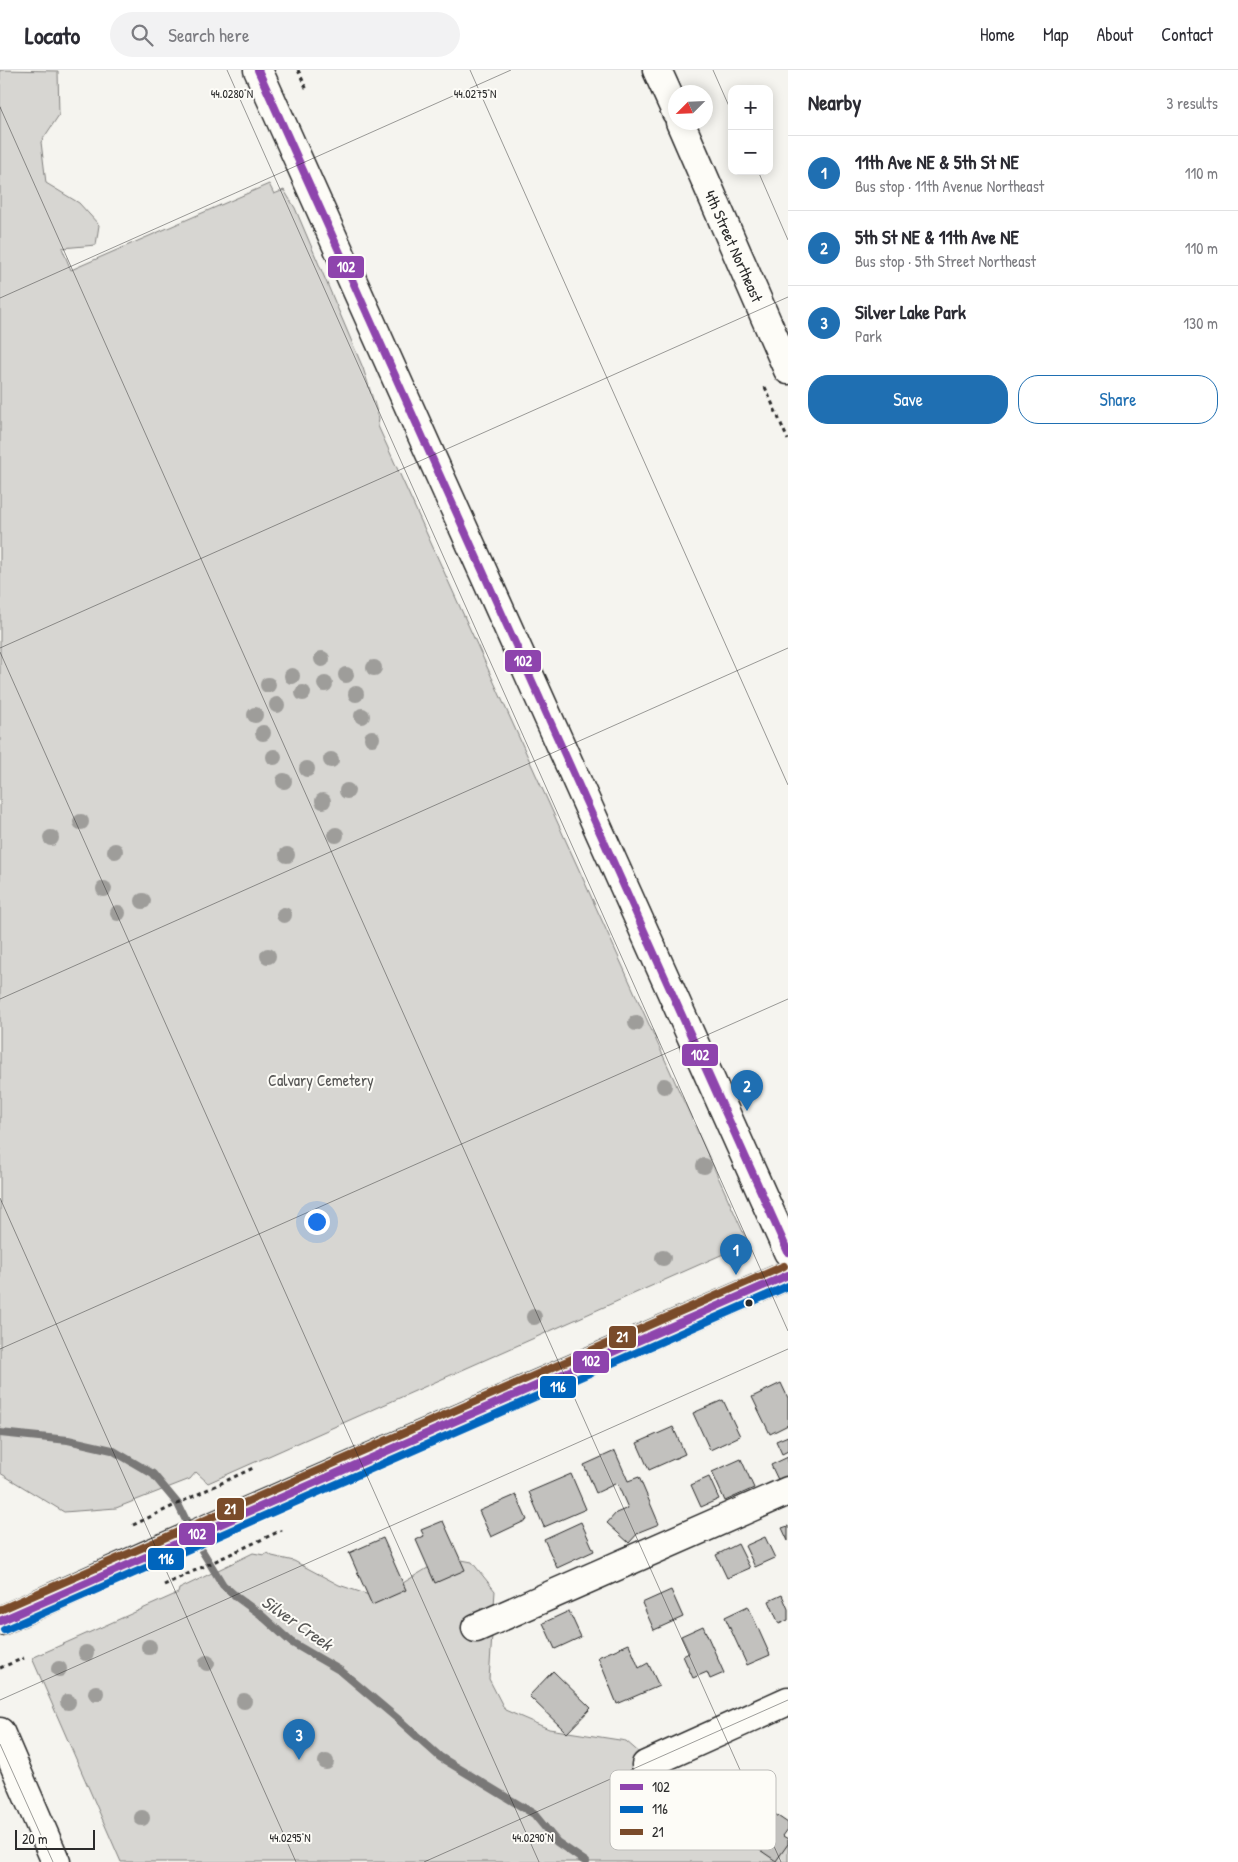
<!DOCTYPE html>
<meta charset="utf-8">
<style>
body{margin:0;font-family:"Patrick Hand",sans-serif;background:#f2f2f3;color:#2b2b33}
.controls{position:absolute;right:15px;top:15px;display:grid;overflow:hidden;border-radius:10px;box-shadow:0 2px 12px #0003}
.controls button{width:45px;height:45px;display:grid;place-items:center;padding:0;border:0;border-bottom:1px solid #e1e1e2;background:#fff;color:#2b2b33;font:25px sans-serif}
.compass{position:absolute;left:668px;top:15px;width:45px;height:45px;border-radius:50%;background:#fff;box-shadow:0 2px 12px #0003;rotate:246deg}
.scale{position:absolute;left:15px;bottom:12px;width:80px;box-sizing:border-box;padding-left:5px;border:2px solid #2b2b2b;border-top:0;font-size:14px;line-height:18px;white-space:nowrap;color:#2b2b2b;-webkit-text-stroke:4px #fdfcf7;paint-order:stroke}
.you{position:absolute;left:316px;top:1151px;width:18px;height:18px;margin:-12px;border:4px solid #fff;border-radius:50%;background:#1a73e8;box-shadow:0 0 0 8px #1a73e833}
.badge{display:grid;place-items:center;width:32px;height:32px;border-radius:50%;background:#1f6fb2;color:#fff;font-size:16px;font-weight:700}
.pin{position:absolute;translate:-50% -41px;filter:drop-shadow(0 1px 2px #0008)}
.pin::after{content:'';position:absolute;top:26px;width:18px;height:15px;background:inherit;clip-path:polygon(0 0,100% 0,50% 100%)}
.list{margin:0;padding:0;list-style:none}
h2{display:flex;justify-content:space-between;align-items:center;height:65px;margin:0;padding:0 20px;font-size:21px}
h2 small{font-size:16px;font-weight:400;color:#7c7c81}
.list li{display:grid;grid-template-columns:32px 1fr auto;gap:15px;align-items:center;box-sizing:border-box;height:75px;padding:0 20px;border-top:1px solid #e1e1e2}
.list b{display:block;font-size:19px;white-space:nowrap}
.list p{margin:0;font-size:16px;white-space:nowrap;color:#7c7c81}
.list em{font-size:16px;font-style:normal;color:#7c7c81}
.actions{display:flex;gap:10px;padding:15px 20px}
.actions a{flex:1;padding:11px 0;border:1px solid #1f6fb2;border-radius:20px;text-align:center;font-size:18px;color:#1f6fb2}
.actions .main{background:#1f6fb2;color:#fff}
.icon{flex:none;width:28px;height:28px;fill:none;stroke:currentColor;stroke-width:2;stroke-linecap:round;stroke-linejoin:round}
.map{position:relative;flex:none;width:788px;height:1792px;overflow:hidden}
header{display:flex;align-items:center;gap:30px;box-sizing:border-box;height:70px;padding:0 25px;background:#fff;border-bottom:1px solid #e1e1e2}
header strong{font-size:24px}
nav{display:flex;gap:28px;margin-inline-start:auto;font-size:18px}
.search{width:350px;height:45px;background:#f2f2f3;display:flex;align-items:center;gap:12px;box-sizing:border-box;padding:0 18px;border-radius:28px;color:#7c7c81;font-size:19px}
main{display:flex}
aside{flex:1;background:#fff}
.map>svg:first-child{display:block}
</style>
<header>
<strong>Locato</strong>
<div class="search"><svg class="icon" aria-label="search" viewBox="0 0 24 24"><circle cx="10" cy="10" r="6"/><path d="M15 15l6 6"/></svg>Search here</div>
<nav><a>Home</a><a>Map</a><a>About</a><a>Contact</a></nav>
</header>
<main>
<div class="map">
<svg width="788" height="1792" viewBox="0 0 788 1792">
<rect width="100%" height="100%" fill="#f5f4ef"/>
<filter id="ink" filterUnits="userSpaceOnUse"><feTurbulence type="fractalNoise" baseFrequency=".02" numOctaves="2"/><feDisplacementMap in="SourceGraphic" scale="10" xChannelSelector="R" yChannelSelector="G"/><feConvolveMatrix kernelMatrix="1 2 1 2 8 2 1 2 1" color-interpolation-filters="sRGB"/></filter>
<g filter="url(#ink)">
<g fill="#d7d6d2" stroke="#81807e">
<path d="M 0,0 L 58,1 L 59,45 L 41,72 L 46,113 L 79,133 L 99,155 L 96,175 L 62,178 L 71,200 L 269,114 L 274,124 L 284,120 L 295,138 L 363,298 L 379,348 L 378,356 L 748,1173 L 208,1413 L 196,1402 L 190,1409 L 116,1438 L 64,1442 L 0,1403 Z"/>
<path d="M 253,1483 L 264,1485 L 268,1483 L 272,1486 L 294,1491 L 339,1515 L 378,1528 L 446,1487 L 472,1492 L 495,1521 L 489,1609 L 505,1640 L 549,1659 L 626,1671 L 688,1725 L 723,1771 L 770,1765 L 788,1771 L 788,1792 L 121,1792 L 32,1588 L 178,1523 L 179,1519 Z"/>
</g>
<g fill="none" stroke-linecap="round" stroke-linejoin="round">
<path stroke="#797877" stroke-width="8" d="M 0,1363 L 68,1370 L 112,1380 L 153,1404 L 178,1434 L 195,1469 L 223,1515 L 238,1528 L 260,1544 L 291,1572 L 341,1601 L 399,1650 L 440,1687 L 534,1744 L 557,1772 L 586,1792"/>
</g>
<g fill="#c2c1be" stroke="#2b2b2b">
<path d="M 781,1313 L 788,1328 L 788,1355 L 770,1364 L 752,1327 Z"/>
<path d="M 723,1330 L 740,1366 L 710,1380 L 693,1343 Z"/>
<path d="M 673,1357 L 685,1384 L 649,1400 L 637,1373 Z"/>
<path d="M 788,1366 L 788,1381 L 782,1384 L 776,1371 Z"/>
<path d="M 615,1381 L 628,1411 L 639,1407 L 659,1454 L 639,1462 L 629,1473 L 607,1453 L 616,1443 L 628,1438 L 617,1413 L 596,1423 L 584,1395 Z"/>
<path d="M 788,1387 L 788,1411 L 780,1414 L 771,1395 Z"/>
<path d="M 741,1389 L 754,1418 L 725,1431 L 712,1402 Z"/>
<path d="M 571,1404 L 586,1439 L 544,1457 L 529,1422 Z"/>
<path d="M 709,1407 L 719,1429 L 701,1437 L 691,1415 Z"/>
<path d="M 516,1425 L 527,1450 L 491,1467 L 479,1441 Z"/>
<path d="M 443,1451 L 465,1500 L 435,1513 L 416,1470 L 424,1466 L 421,1460 Z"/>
<path d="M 581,1452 L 594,1481 L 557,1498 L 544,1469 Z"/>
<path d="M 788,1456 L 788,1471 L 782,1458 Z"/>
<path d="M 765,1467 L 775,1488 L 755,1497 L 745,1476 Z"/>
<path d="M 383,1468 L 406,1520 L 372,1535 L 349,1483 Z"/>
<path d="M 738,1474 L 750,1498 L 727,1508 L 716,1485 Z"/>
<path d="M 671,1520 L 683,1547 L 654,1560 L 642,1533 Z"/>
<path d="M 782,1525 L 788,1539 L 788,1550 L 779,1554 L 769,1531 Z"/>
<path d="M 748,1536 L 770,1585 L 747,1595 L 725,1547 Z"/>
<path d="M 569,1541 L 581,1567 L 555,1579 L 543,1553 Z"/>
<path d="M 703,1556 L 724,1603 L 710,1609 L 707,1602 L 693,1608 L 683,1586 L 689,1583 L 681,1566 Z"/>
<path d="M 629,1574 L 639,1598 L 648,1593 L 659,1616 L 617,1634 L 598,1587 Z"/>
<path d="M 553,1601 L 591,1638 L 567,1663 L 529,1626 Z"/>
<path d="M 718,1718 L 723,1730 L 728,1723 L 755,1741 L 760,1734 L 788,1753 L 788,1759 L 783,1766 L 788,1769 L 788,1774 L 776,1791 L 726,1757 L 712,1762 L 698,1726 Z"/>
</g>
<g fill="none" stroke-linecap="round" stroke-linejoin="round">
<defs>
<g id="minor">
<path d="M 258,0 L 788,1182"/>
<path d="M 657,0 L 676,42"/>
<path d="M 680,52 L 788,300"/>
<path d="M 476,1558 L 788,1421"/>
<path d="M 646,1695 L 788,1631"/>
</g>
<g id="major">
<path d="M 0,1551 L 145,1486 L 788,1205"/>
<path d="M 0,1662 L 56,1792"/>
</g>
</defs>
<use href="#minor" stroke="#2b2b2b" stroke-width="31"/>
<use href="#major" stroke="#2b2b2b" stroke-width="31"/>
<g stroke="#2b2b2b" stroke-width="3" stroke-dasharray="4 4" stroke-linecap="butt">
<path d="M 298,0 L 307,20"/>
<path d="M 765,317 L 788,370"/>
<path d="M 133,1455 L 253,1398"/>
<path d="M 164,1515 L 282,1460"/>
<path d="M 0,1598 L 24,1588"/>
</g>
<use href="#minor" stroke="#fdfcf7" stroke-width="28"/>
<use href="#major" stroke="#fdfcf7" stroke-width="28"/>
<defs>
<g id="bus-1">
<path d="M 258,0 L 788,1182"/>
<path d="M 0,1551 L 788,1205"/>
</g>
<path id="bus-2" d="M 4,1560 L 788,1216"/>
<path id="bus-3" d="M 0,1540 L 784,1196"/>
</defs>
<use href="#bus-1" stroke="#fdfcf7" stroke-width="11"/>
<use href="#bus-2" stroke="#fdfcf7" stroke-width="11"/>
<use href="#bus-3" stroke="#fdfcf7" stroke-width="11"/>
<use href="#bus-1" stroke="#8e44ad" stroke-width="8"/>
<use href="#bus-2" stroke="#0065bd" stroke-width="8"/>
<use href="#bus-3" stroke="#7a4b2a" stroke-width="8"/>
</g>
<g fill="#9e9d9a">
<circle cx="322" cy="589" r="8"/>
<circle cx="374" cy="598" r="8"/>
<circle cx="346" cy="605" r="8"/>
<circle cx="292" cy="606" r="8"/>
<circle cx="325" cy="614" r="8"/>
<circle cx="268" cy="615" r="8"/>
<circle cx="303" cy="623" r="8"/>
<circle cx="356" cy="624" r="8"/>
<circle cx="277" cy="635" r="8"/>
<circle cx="255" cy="645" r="8"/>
<circle cx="362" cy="646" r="8"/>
<circle cx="263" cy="663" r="8"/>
<circle cx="372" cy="668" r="8"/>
<circle cx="274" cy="687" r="8"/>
<circle cx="331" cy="690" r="8"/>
<circle cx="307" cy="699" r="8"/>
<circle cx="284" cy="711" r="8"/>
<circle cx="347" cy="721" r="8"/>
<circle cx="323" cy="731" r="8"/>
<circle cx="81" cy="752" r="8"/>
<circle cx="336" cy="765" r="8"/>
<circle cx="51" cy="768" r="8"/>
<circle cx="115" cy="781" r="8"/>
<circle cx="287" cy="785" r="8"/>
<circle cx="104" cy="819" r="8"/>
<circle cx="143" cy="831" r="8"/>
<circle cx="118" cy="843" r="8"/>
<circle cx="284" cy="845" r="8"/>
<circle cx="268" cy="886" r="8"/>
<circle cx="636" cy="953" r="8"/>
<circle cx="664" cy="1016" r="8"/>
<circle cx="704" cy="1096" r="8"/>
<circle cx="663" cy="1188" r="8"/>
<circle cx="534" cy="1247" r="8"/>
<circle cx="149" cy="1577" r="8"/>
<circle cx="86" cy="1583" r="8"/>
<circle cx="207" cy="1593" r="8"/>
<circle cx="59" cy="1599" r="8"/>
<circle cx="96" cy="1623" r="8"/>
<circle cx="244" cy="1631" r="8"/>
<circle cx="68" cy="1632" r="8"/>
<circle cx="326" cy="1692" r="8"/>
<circle cx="142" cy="1748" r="8"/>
</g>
</g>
<path fill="none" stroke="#2b2b2b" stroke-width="1" stroke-opacity="0.45" d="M 227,0 L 788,1261M 470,0 L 788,715M 713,0 L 732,43M 0,37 L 781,1792M 758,101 L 788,170M 0,228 L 511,0M 0,578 L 788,227M 0,582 L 539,1792M 0,929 L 788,578M 0,1128 L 296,1792M 0,1279 L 788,929M 0,1630 L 788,1279M 0,1674 L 53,1792M 424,1792 L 788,1630"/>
<circle fill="#2b2b2b" stroke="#fdfcf7" stroke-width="2" cx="749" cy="1233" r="4.5"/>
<g text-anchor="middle" stroke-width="4" stroke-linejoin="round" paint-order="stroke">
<g font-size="16" fill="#2b2b2b" stroke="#fdfcf7">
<text transform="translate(734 176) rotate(66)" y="6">4th Street Northeast</text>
</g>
<g font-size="16" fill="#565655" stroke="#fdfcf7">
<text x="321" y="1016">Calvary Cemetery</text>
</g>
<g font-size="18" font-style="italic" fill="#585857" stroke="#fdfcf7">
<text transform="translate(297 1553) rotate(35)" y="6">Silver Creek</text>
</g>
</g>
<rect x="610" y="1700" width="166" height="80" rx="8" fill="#fdfcf7" stroke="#bebdba" stroke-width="1"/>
<rect x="620" y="1714" width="23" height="6" fill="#8e44ad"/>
<rect x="620" y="1736" width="23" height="7" fill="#0065bd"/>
<rect x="620" y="1759" width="23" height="6" fill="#7a4b2a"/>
<g font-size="14" fill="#2b2b2b">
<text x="652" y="1722">102</text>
<text x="652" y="1744">116</text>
<text x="652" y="1767">21</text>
</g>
<g font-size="12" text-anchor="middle" fill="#2b2b2b" stroke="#fdfcf7" stroke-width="4" stroke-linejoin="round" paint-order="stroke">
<text x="232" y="28">44.0280°N</text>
<text x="475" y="28">44.0275°N</text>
<text x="290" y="1772">44.0295°N</text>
<text x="533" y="1772">44.0290°N</text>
</g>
<g stroke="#fdfcf7" stroke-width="2">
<rect x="327" y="185" width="38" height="24" rx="5" fill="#8e44ad"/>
<rect x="504" y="579" width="38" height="24" rx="5" fill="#8e44ad"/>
<rect x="681" y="973" width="38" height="24" rx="5" fill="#8e44ad"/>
<rect x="608" y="1255" width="29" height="24" rx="5" fill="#7a4b2a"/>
<rect x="572" y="1280" width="38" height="24" rx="5" fill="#8e44ad"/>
<rect x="539" y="1305" width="38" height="24" rx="5" fill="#0065bd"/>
<rect x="216" y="1427" width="29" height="24" rx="5" fill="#7a4b2a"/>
<rect x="178" y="1452" width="38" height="24" rx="5" fill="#8e44ad"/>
<rect x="147" y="1477" width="38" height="24" rx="5" fill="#0065bd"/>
</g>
<g font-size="14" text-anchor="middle" font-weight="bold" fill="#fff">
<text x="346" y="202">102</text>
<text x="523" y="596">102</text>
<text x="700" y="990">102</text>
<text x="622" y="1272">21</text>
<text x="591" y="1296">102</text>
<text x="558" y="1322">116</text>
<text x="230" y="1444">21</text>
<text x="197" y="1469">102</text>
<text x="166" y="1494">116</text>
</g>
</svg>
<div class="controls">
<button>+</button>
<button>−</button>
</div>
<svg class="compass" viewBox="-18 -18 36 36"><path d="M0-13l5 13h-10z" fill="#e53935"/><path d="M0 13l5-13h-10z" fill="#7c7c81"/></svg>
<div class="scale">20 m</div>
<div class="you"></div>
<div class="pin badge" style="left:736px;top:1205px">1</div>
<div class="pin badge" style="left:747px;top:1041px">2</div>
<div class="pin badge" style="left:299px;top:1690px">3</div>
</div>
<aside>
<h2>Nearby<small>3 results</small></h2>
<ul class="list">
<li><span class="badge">1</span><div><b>11th Ave NE &amp; 5th St NE</b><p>Bus stop · 11th Avenue Northeast</p></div><em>110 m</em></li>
<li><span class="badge">2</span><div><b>5th St NE &amp; 11th Ave NE</b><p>Bus stop · 5th Street Northeast</p></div><em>110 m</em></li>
<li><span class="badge">3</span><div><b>Silver Lake Park</b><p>Park</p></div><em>130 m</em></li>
</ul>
<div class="actions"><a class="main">Save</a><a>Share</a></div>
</aside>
</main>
